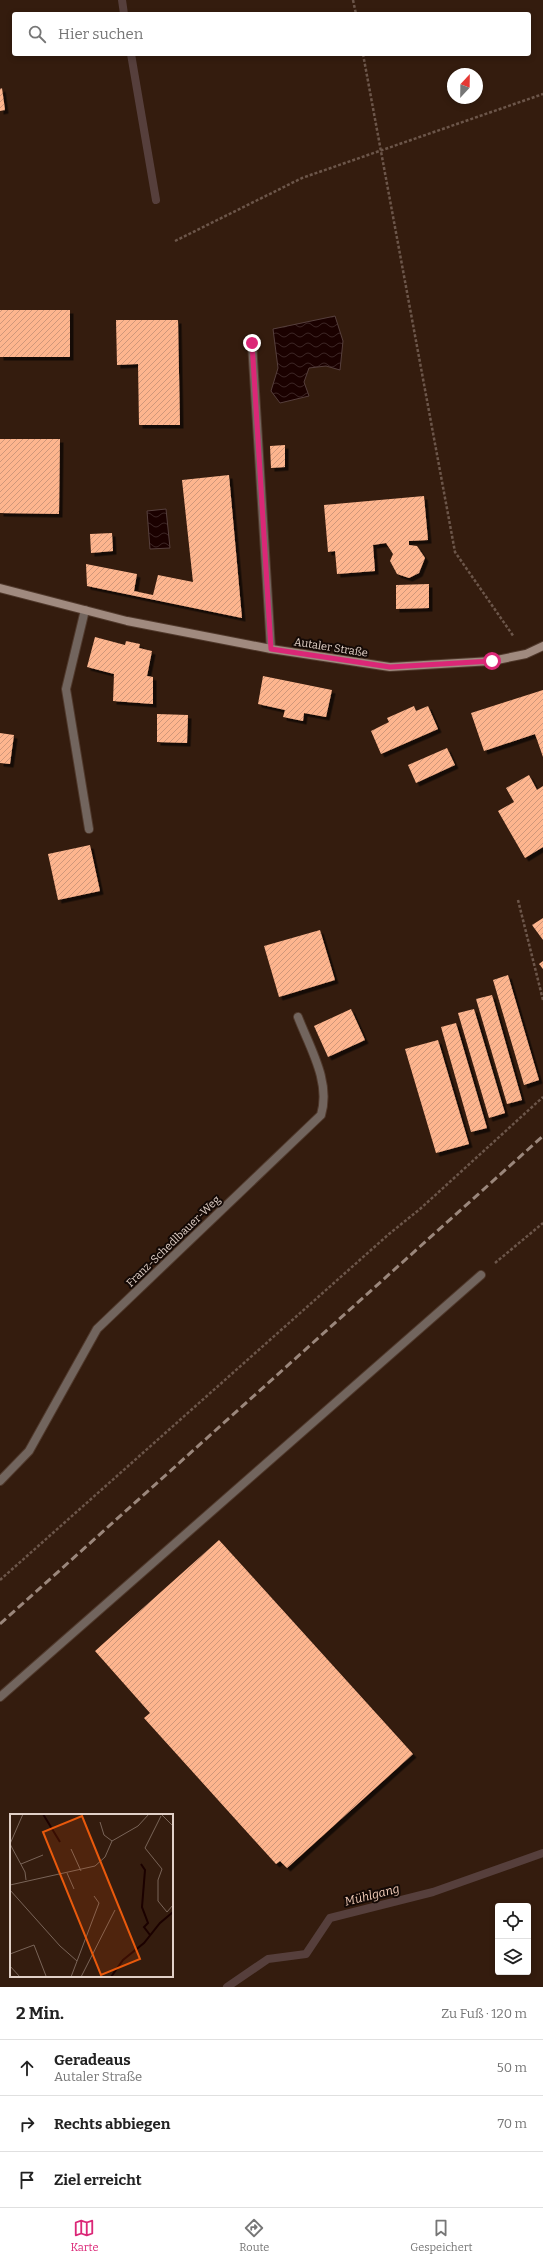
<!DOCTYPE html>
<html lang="de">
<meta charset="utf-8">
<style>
body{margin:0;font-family:Bitter,serif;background:#f6f6f6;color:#222}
.controls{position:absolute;right:12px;bottom:12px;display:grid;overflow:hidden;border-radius:4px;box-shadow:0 2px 6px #0003}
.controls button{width:36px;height:36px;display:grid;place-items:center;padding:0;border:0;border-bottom:1px solid #e0e0e0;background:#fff;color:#222;font:20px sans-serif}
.compass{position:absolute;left:447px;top:68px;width:36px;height:36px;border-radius:50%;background:#fff;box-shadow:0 2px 6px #0003;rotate:22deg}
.stop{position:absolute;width:12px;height:12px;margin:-9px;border:3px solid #db2777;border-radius:50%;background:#fff}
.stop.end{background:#db2777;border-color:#fff;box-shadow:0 1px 4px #0008}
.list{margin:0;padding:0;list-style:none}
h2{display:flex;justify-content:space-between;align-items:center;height:52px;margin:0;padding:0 16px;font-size:17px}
h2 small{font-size:13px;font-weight:400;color:#767676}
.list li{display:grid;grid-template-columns:26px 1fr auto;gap:12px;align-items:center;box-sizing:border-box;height:56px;padding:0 16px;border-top:1px solid #e0e0e0}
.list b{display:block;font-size:15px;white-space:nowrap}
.list p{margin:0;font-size:13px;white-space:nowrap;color:#767676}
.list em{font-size:13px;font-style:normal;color:#767676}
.icon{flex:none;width:22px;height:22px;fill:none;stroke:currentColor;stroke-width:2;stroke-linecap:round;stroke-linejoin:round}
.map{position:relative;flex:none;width:543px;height:1987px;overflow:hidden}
.search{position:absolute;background:#fff;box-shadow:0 2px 6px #0003;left:12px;right:12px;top:12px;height:44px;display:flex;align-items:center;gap:10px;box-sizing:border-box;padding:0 14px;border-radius:4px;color:#767676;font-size:15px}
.sheet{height:220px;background:#fff}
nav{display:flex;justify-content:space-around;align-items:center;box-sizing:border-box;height:56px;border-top:1px solid #e0e0e0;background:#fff;font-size:11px;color:#767676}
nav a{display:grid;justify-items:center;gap:2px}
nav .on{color:#db2777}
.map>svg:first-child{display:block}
</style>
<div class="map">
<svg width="543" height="1987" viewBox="0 0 543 1987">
<defs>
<pattern id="water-waves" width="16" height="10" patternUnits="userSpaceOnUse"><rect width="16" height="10" fill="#1b0100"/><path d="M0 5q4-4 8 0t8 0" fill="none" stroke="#3c2524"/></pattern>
<pattern id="building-hatch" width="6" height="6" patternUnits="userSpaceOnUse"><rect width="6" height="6" fill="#fdb58e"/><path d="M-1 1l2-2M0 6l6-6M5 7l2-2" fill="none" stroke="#cf977a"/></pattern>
<filter id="shadow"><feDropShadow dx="3.5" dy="3.5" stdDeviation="0" flood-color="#0009"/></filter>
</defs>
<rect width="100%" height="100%" fill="#341c0e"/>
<g fill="url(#water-waves)" stroke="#563f3c">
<path d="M 335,316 L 343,341 L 340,370 L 326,366 L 309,368 L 304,382 L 309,396 L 280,403 L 271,391 L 278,368 L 273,329 Z"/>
<path d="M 166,509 L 170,548 L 150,549 L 147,511 Z"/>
</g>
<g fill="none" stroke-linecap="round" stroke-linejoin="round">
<g stroke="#563f3c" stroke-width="8">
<path d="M 122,0 L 124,14"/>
<path d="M 131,54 L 156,200"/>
<path d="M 227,1987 L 268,1959 L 306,1954 L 330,1918 L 433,1892 L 543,1853"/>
</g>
</g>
<g fill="url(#building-hatch)" filter="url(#shadow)">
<path d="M 2,88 L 5,110 L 0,111 L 0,89 Z"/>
<rect x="0" y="310" width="70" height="47"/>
<path d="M 116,320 L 178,320 L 180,425 L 139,425 L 138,364 L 117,365 Z"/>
<path d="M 0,439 L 60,439 L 59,514 L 0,513 Z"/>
<path d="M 285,445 L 285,467 L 271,468 L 270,446 Z"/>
<path d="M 229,475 L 242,618 L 87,586 L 86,564 L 137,574 L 134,591 L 153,595 L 158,575 L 193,582 L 182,480 Z"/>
<path d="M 424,496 L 428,540 L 409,541 L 409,545 L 417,546 L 425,558 L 419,573 L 409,578 L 397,574 L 390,561 L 393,554 L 386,543 L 373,545 L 375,571 L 337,574 L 335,551 L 328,552 L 324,505 Z"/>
<path d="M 112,533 L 113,551 L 91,553 L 90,534 Z"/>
<path d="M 429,584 L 429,608 L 396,609 L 396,585 Z"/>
<path d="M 95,637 L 125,645 L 126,641 L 140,644 L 139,648 L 152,651 L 147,676 L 153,677 L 153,704 L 113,701 L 114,674 L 87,667 Z"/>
<path d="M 263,676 L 332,690 L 326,717 L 304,713 L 303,721 L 283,717 L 285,710 L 258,704 Z"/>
<path d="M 543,690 L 543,757 L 535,734 L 484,751 L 471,713 Z"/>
<path d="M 414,706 L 416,711 L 428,706 L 438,729 L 381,754 L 371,731 L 389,722 L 387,718 Z"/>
<path d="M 157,714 L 188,715 L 187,743 L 157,742 Z"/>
<path d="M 0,733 L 14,735 L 10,764 L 0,763 Z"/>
<path d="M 447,748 L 455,765 L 416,783 L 408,765 Z"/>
<path d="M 529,775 L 537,790 L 543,786 L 543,847 L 525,858 L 498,811 L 514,802 L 506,788 Z"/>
<path d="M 90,845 L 100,891 L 58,900 L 48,854 Z"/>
<path d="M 543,918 L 543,940 L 532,925 Z"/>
<path d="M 320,930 L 335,980 L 279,997 L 264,946 Z"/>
<path d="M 543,961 L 543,969 L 539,964 Z"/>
<path d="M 508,975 L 539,1080 L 524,1085 L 493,980 Z"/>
<path d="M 492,995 L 522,1100 L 507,1104 L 476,999 Z"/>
<path d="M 351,1009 L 365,1040 L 328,1057 L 314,1026 Z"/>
<path d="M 474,1009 L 505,1113 L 489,1118 L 458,1013 Z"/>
<path d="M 456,1023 L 487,1128 L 471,1132 L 441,1027 Z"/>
<path d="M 438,1040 L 469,1144 L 436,1153 L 405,1049 Z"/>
<path d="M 219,1540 L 413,1754 L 287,1868 L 280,1861 L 276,1864 L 144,1718 L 150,1713 L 95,1651 Z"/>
</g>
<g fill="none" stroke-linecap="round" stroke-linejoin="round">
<defs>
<g id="lane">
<path d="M 0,1481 L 29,1451 L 97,1329 L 321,1115 C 331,1082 310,1048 298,1017"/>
<path d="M 0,1697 L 481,1275"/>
</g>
<g id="street">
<path d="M 252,343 L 271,649"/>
<path d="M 85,610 L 66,689 L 89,829"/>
</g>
<path id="secondary" d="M 0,588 L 127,621 L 271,649 L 390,667 L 492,661 L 526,654 L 543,646"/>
</defs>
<use href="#lane" stroke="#50392c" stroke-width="10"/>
<use href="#street" stroke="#50392c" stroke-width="10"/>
<use href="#secondary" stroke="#50392c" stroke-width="10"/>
<g stroke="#6c564a" stroke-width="2.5" stroke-dasharray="3 2" stroke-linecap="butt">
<path d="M 353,0 L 356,14"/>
<path d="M 363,54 L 455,552 L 514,637"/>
<path d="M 175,241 L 302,178 L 543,94"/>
<path d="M 518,900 L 543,1000"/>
<path d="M 495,1263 L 543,1223"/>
<path d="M 0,1580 L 389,1234 L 420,1209 L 543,1097"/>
</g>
<use href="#lane" stroke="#72655e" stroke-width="8"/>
<use href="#street" stroke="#72655e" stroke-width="8"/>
<use href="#secondary" stroke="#a08a7f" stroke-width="8"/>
<path stroke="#9b877c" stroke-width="3" stroke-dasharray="8 4" stroke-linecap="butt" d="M 0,1624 L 543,1136"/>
</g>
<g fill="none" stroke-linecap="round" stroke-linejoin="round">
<path stroke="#db2777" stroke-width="5" d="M 252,343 L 271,649 L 390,667 L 492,661"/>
</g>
<g text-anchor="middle" stroke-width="4" stroke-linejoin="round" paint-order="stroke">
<g font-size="11" fill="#e1d0c7" stroke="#140905">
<text transform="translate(331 647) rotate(9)" y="4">Autaler Straße</text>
<text transform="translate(173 1241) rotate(-44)" y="4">Franz-Schedlbauer-Weg</text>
</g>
<g font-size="12" font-style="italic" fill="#f5cfbb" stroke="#140905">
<text transform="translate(372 1895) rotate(-14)" y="4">Mühlgang</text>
</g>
</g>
<g transform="translate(10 1814)">
<rect width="163" height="163" fill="#341c0e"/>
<path fill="none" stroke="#1b0100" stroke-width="2" d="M 33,0 L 50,28M 131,50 L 135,56 L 132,93 L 138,109 L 134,113 L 140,121M 101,163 L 113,146 L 134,129 L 150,109 L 163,98"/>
<path fill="none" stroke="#796458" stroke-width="1" d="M 151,0 L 163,12M 151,2 L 135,34 L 152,55 L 148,66 L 148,87 L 157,98 L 163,91M 90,8 L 94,21 L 102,27M 0,30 L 15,58 L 16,66M 0,30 L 13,0M 61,35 L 71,57M 11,50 L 33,41M 57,59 L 64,75M 0,71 L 85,52 L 95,43 L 102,27 L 128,12 L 139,0M 0,76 L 50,132 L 67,147M 0,140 L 24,131 L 36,162M 0,152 L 10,163M 61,163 L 89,89 L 84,82M 71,163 L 105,96"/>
<path fill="#e8590c" fill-opacity="0.15" stroke="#e8590c" stroke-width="2" d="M 72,2 L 130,145 L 91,161 L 33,18 Z"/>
<rect width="163" height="163" fill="none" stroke="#e1d0c7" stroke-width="2"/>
</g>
</svg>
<div class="controls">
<button><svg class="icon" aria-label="locate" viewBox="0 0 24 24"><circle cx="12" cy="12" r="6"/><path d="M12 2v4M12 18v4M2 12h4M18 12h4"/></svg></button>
<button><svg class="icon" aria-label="layers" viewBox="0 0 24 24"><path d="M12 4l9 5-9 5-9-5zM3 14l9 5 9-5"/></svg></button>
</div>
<svg class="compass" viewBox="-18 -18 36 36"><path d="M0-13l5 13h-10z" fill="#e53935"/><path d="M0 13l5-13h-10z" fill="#767676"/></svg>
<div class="stop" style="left:492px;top:661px"></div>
<div class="stop end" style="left:252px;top:343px"></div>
<div class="search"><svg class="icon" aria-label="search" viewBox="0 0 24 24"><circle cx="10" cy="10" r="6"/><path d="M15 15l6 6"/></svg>Hier suchen</div>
</div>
<section class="sheet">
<h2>2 Min.<small>Zu Fuß · 120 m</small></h2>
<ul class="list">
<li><svg class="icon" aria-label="ahead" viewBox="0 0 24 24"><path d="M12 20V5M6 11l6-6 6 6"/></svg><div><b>Geradeaus</b><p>Autaler Straße</p></div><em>50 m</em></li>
<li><svg class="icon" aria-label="right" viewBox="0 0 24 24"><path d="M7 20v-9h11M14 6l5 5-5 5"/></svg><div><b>Rechts abbiegen</b></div><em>70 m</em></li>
<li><svg class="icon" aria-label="arrive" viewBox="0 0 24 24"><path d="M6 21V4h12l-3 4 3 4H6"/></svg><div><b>Ziel erreicht</b></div></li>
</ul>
</section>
<nav>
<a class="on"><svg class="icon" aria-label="map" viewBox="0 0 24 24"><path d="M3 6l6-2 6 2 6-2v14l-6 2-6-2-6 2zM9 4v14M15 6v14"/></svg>Karte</a>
<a><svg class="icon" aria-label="directions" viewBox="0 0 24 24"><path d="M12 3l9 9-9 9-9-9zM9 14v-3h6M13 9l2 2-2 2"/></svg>Route</a>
<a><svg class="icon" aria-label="saved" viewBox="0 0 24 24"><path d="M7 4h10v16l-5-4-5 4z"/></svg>Gespeichert</a>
</nav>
